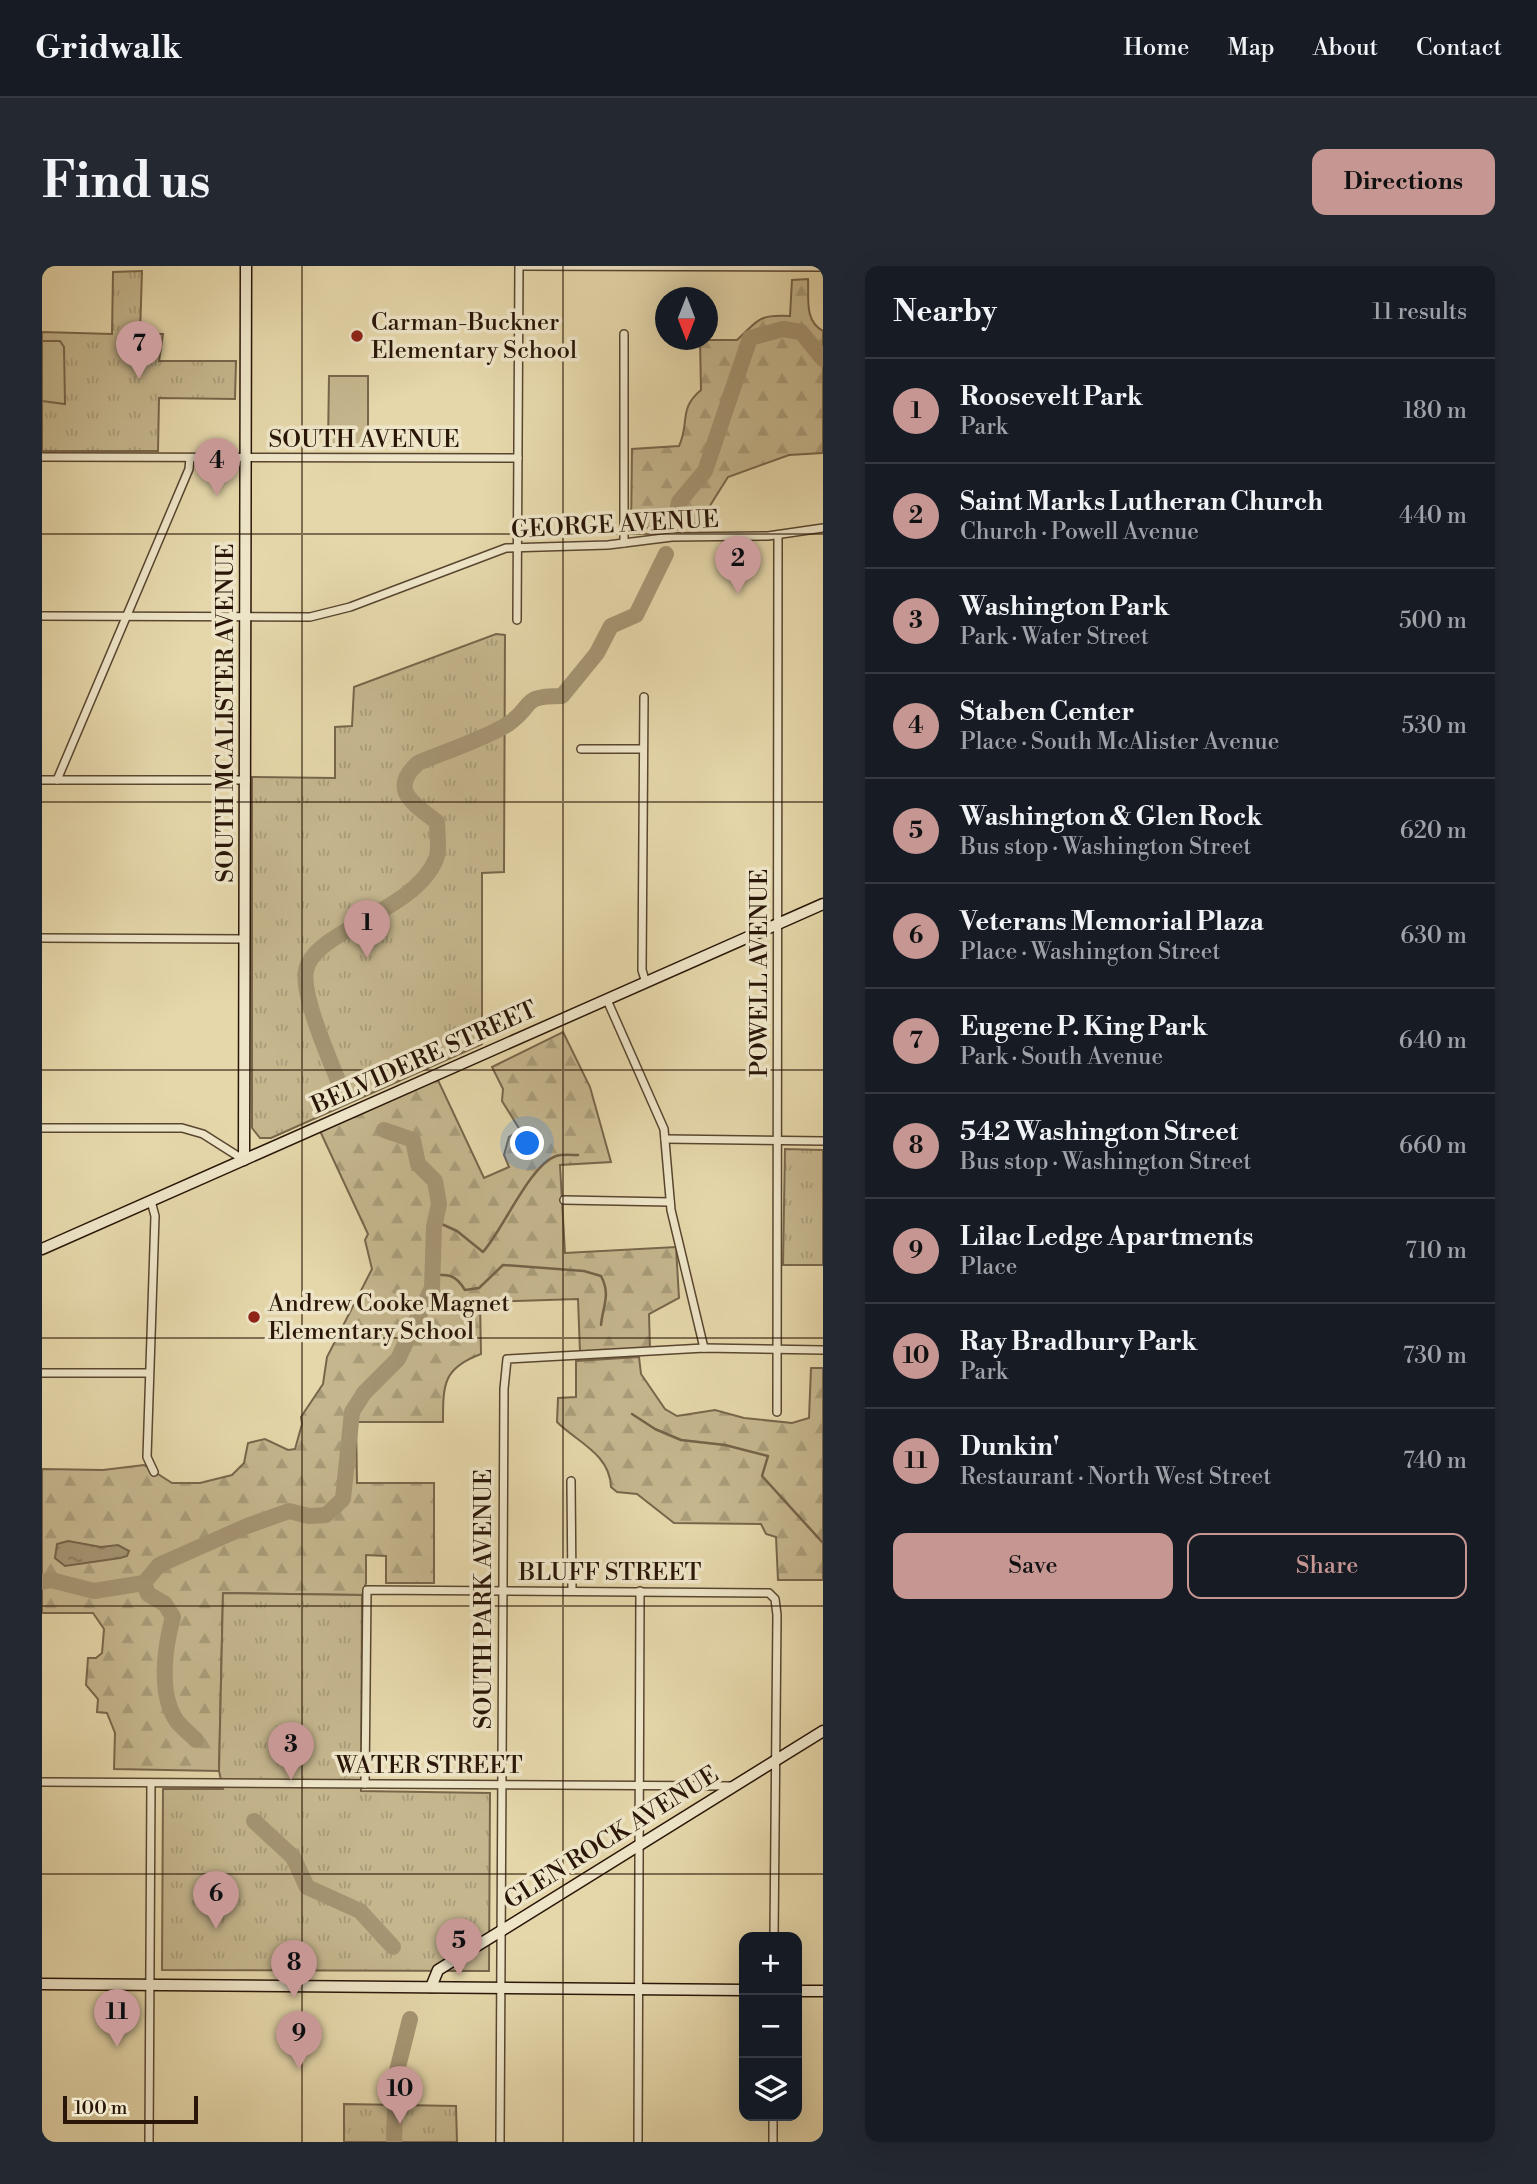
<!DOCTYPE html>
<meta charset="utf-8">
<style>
body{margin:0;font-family:"Libre Bodoni",serif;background:#242831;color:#f1f3f6}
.controls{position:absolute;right:21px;bottom:21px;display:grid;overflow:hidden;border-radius:14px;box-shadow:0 7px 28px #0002}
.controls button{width:63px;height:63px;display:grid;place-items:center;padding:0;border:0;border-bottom:2px solid #363941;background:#171b24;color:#f1f3f6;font:35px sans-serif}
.compass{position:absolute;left:613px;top:21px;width:63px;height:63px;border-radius:50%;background:#171b24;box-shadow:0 7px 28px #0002;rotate:180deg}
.scale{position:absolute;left:21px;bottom:18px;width:135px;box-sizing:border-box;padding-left:7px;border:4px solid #2a1608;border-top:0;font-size:19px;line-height:24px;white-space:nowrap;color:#2a1608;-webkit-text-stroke:5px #eee5c8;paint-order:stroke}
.you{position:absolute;left:486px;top:878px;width:24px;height:24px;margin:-18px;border:5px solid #fff;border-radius:50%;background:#1a73e8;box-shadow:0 0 0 10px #1a73e833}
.badge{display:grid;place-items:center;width:46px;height:46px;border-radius:50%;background:#c59692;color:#111;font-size:23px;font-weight:700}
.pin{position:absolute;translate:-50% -58px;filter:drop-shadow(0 2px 4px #0008)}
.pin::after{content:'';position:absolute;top:37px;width:24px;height:21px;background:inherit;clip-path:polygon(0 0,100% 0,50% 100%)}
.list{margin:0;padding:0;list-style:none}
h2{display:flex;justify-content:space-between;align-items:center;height:91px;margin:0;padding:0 28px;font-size:30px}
h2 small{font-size:23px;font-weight:400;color:#9ea1a6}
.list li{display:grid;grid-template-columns:46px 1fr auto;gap:21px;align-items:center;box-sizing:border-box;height:105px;padding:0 28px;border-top:2px solid #363941}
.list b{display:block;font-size:26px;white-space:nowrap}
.list p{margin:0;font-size:23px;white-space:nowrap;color:#9ea1a6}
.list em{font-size:23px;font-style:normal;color:#9ea1a6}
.actions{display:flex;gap:14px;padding:21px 28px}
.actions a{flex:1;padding:16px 0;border:2px solid #c59692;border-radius:14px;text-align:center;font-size:24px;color:#c59692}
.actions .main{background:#c59692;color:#111}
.icon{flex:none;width:38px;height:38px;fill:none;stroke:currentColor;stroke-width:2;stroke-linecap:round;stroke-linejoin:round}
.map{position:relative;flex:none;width:781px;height:1876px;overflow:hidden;border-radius:14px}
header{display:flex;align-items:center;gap:42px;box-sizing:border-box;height:98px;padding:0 35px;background:#171b24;border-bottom:2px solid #363941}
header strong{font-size:33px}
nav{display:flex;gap:38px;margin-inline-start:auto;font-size:24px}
.intro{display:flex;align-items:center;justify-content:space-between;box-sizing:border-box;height:168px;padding:0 42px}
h1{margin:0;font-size:49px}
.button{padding:18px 32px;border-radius:14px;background:#c59692;color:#111;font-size:24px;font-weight:700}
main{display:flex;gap:42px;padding:0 42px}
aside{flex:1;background:#171b24;border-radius:14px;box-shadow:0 7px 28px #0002}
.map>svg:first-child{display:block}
</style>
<header>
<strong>Gridwalk</strong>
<nav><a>Home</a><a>Map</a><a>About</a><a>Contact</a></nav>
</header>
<div class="intro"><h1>Find us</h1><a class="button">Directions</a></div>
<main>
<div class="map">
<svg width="781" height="1876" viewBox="0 0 781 1876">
<defs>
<pattern id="forest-firs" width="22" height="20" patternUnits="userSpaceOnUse" patternTransform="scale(1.75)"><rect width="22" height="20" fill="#c5b68e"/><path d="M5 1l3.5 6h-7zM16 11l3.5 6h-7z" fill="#a99c79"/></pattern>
<pattern id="park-tufts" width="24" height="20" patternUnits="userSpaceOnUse" patternTransform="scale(1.75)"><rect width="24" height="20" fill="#c5b68e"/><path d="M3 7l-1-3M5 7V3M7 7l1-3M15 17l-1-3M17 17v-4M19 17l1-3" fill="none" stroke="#a99c79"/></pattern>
<pattern id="water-ripples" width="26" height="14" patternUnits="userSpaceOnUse" patternTransform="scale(1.75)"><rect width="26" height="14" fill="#a59573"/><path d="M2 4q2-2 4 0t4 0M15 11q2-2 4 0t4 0" fill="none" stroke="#87795c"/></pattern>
</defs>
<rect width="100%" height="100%" fill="#e5d7aa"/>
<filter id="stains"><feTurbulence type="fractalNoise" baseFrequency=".00286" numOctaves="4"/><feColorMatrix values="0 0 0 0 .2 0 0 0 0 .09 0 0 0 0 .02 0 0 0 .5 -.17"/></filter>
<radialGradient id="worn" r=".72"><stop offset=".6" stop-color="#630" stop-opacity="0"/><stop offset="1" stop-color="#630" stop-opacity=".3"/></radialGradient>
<g fill="url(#forest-firs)" stroke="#78664b" stroke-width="2">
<path d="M 766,13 C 767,32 762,55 781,65 L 781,187 L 747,189 L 686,211 L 669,238 L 662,257 L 612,260 L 589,267 L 590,183 L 637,180 C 648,157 636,143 659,124 L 658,74 L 695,74 C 716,55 715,48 748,50 L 750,14 Z"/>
<path d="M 521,766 L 548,821 L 569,896 L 518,899 L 523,987 L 634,981 L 637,1032 L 607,1048 L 608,1083 L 538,1086 L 536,1033 L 438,1036 L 439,1088 C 401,1102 401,1118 401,1156 L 314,1156 L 315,1217 L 392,1217 L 392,1317 L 344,1317 L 344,1290 L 324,1289 L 324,1317 L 320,1329 L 181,1327 L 177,1505 L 72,1503 L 73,1467 L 65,1447 L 55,1446 L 56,1433 L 44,1419 L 46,1392 L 54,1392 L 60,1387 L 62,1363 L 51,1347 L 0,1347 L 0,1203 L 61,1204 L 102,1199 L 130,1217 L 158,1217 L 190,1209 L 202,1197 L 206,1177 L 223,1173 L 246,1184 L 253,1183 L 260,1158 L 259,1151 L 281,1118 L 285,1091 L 330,1003 L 323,974 L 326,968 L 278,865 L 395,812 L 442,912 L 467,901 L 462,889 L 467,871 L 478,864 L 460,835 L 461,823 L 450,801 Z"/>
<path d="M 597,1091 L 599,1108 L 623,1143 L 635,1150 L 673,1144 L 702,1152 L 750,1157 L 767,1152 L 769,1102 L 781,1102 L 781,1314 L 736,1314 L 734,1271 L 724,1268 L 719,1258 L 632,1257 L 595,1228 L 575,1226 L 569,1221 C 568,1188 535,1176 515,1156 L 516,1132 L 534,1131 L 534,1095 Z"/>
</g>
<g fill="url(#park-tufts)" stroke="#78664b" stroke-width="2">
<path d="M 100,5 L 98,68 L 121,68 L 117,95 L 194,95 L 193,133 L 117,132 L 116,185 L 0,185 L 0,66 L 70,68 L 71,6 Z"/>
<path d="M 454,368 L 463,369 L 462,606 L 440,607 L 440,778 L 229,872 L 218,872 L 210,862 L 210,511 L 293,512 L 293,461 L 310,460 L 312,421 Z"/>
<path d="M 743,883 L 781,884 L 781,999 L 741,999 Z"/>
<path d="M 181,1327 L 320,1329 L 319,1525 L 448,1527 L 447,1705 L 120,1704 L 121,1523 L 181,1523 L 177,1505 Z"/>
<path d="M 302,1838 L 414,1840 L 415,1876 L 302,1876 Z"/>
</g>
<g fill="#c5b68e" stroke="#78664b" stroke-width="2">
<path d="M 0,75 L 18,75 L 22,81 L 23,138 L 0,135 Z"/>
<path d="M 287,110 L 326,110 L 326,179 L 286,179 Z"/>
</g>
<path fill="url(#water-ripples)" stroke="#746248" stroke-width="2" d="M 26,1275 L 59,1281 L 76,1279 L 87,1285 L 85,1290 L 78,1292 L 23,1300 L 13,1292 L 15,1278 Z"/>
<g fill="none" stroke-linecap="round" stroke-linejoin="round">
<g stroke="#746248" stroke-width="2.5">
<path d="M 393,955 L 415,965 L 441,986 C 462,962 488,899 514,890 C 520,888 530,889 536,889"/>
<path d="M 390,1009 C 407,1008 414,1009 423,1024 L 437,1022 L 461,999 L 542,1005 L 559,1010 C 569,1029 561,1039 559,1059"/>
<path d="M 590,1148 L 613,1163 L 639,1174 L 683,1179 L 726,1190 L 720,1210 L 781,1277"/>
</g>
<g stroke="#a59573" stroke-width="16">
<path d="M 633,257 L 637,236 L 663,205 L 708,72 L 741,63 L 759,66 L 781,93"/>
<path d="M 299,822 C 289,796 259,730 264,705 C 270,665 373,646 394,593 C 398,584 395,567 395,556 C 372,538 346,524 376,497 C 402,486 445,472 466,458 C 494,439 477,430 520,430 L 555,387 L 569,360 L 594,349 L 624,288"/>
<path d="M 0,1316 L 9,1314 L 52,1325 L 102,1317 L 117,1299 L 205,1260 L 247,1245 L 267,1250 L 284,1249 L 301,1233 L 310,1146 L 322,1127 L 356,1093 L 390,1022 L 392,961 L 397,938 L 393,915 L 376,898 L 371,874 L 342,864"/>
<path d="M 102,1317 L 106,1328 L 123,1338 L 131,1351 C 123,1380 116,1426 134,1454 C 139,1461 148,1468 154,1474"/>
<path d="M 212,1555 L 251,1591 L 265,1621 L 318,1645 L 351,1681"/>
<path d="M 352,1876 L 354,1809 L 368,1753"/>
</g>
<defs>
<g id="street">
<path d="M 481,0 L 781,1"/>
<path d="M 0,191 L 476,192"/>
<path d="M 582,277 L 582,68"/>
<path d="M 0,350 L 268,351 L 308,341 L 464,282 L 566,279 L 630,271 L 726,270 L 781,262"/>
<path d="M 475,354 L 477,0"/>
<path d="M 602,431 L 600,704 L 604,717"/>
<path d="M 539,483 L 601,483"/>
<path d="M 0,514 L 204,514"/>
<path d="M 15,514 L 147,203 L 148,192"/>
<path d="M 0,672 L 203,673"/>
<path d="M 565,734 L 622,863 L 629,944 L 662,1082"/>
<path d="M 0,862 L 140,862 L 161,868 L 202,894"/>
<path d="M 623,873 L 781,875"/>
<path d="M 522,934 L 628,936"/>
<path d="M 109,935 L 113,950 L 105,1191 L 112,1206"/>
<path d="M 0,1107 L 107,1107"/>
<path d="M 735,1146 L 736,269"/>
<path d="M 529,1215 L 530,1324"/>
<path d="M 0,1516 L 689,1520"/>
<path d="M 323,1518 L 325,1324 L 727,1327 L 733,1333 L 735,1349 L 732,1671"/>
<path d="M 107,1876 L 109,1517"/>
<path d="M 458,1876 L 462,1123 L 465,1093 L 662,1082 L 781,1084"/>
<path d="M 596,1876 L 598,1325"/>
<path d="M 731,1876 L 731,1850"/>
</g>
<g id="secondary">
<path d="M 202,894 L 204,0"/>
<path d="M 0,983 L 781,638"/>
<path d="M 0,1718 L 702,1724"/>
<path d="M 389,1721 L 396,1704 L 781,1465"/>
<path d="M 755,1725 L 781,1725"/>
</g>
</defs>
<use href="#street" stroke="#594630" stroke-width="10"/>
<use href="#secondary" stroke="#2a1608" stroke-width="13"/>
<use href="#street" stroke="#eee5c8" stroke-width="7"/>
<use href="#secondary" stroke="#eee5c8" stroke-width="10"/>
</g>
<path fill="none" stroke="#2a1608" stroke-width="2" stroke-opacity="0.55" d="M 260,0 L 260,1876M 521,0 L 521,1876M 0,268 L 781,268M 0,536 L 781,536M 0,804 L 781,804M 0,1072 L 781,1072M 0,1340 L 781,1340M 0,1608 L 781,1608"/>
<g fill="#8f2418" stroke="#eee5c8" stroke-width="2.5">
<circle cx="315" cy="70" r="7"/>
<circle cx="212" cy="1051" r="7"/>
</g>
<g text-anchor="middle" stroke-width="7" stroke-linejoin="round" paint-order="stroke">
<g font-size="24" fill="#2a1608" stroke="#eee5c8" text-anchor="start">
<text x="329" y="64">Carman-Buckner<tspan x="329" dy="28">Elementary School</tspan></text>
<text x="226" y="1045">Andrew Cooke Magnet<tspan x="226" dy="28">Elementary School</tspan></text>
</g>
<g font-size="24" fill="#2a1608" stroke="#eee5c8">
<text x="322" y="181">SOUTH AVENUE</text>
<text transform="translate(573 258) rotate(-3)" y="8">GEORGE AVENUE</text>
<text transform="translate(183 447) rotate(-90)" y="8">SOUTH MCALISTER AVENUE</text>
<text transform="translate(717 707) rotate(-90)" y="8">POWELL AVENUE</text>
<text transform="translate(382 791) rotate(-24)" y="8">BELVIDERE STREET</text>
<text x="568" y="1314">BLUFF STREET</text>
<text transform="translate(441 1333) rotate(-90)" y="8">SOUTH PARK AVENUE</text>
<text x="387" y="1507">WATER STREET</text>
<text transform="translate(569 1571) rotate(-32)" y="8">GLEN ROCK AVENUE</text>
</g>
</g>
<rect width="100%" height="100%" filter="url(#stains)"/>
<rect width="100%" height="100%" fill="url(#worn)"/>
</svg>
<div class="controls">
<button>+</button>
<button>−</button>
<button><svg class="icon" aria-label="layers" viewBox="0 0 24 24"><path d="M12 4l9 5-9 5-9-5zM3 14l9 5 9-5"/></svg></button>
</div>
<svg class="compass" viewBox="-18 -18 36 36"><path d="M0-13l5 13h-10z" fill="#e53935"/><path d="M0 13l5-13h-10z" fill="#9ea1a6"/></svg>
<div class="scale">100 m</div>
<div class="you"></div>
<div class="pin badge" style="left:325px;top:692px">1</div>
<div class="pin badge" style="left:696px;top:328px">2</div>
<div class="pin badge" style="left:249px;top:1514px">3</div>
<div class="pin badge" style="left:175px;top:230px">4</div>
<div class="pin badge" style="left:417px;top:1710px">5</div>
<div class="pin badge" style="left:174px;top:1663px">6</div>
<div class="pin badge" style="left:97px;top:113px">7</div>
<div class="pin badge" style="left:252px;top:1732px">8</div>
<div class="pin badge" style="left:257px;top:1803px">9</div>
<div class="pin badge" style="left:358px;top:1858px">10</div>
<div class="pin badge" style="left:75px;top:1781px">11</div>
</div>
<aside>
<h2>Nearby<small>11 results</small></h2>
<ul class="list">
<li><span class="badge">1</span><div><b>Roosevelt Park</b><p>Park</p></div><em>180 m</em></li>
<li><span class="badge">2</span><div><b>Saint Marks Lutheran Church</b><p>Church · Powell Avenue</p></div><em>440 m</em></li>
<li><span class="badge">3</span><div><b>Washington Park</b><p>Park · Water Street</p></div><em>500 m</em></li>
<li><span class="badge">4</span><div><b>Staben Center</b><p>Place · South McAlister Avenue</p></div><em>530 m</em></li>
<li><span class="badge">5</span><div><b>Washington &amp; Glen Rock</b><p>Bus stop · Washington Street</p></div><em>620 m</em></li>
<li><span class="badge">6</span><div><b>Veterans Memorial Plaza</b><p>Place · Washington Street</p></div><em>630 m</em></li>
<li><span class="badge">7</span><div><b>Eugene P. King Park</b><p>Park · South Avenue</p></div><em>640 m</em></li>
<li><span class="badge">8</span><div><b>542 Washington Street</b><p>Bus stop · Washington Street</p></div><em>660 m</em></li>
<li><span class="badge">9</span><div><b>Lilac Ledge Apartments</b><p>Place</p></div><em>710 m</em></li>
<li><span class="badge">10</span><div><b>Ray Bradbury Park</b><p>Park</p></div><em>730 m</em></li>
<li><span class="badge">11</span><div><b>Dunkin'</b><p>Restaurant · North West Street</p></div><em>740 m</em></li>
</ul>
<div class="actions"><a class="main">Save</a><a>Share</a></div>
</aside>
</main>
